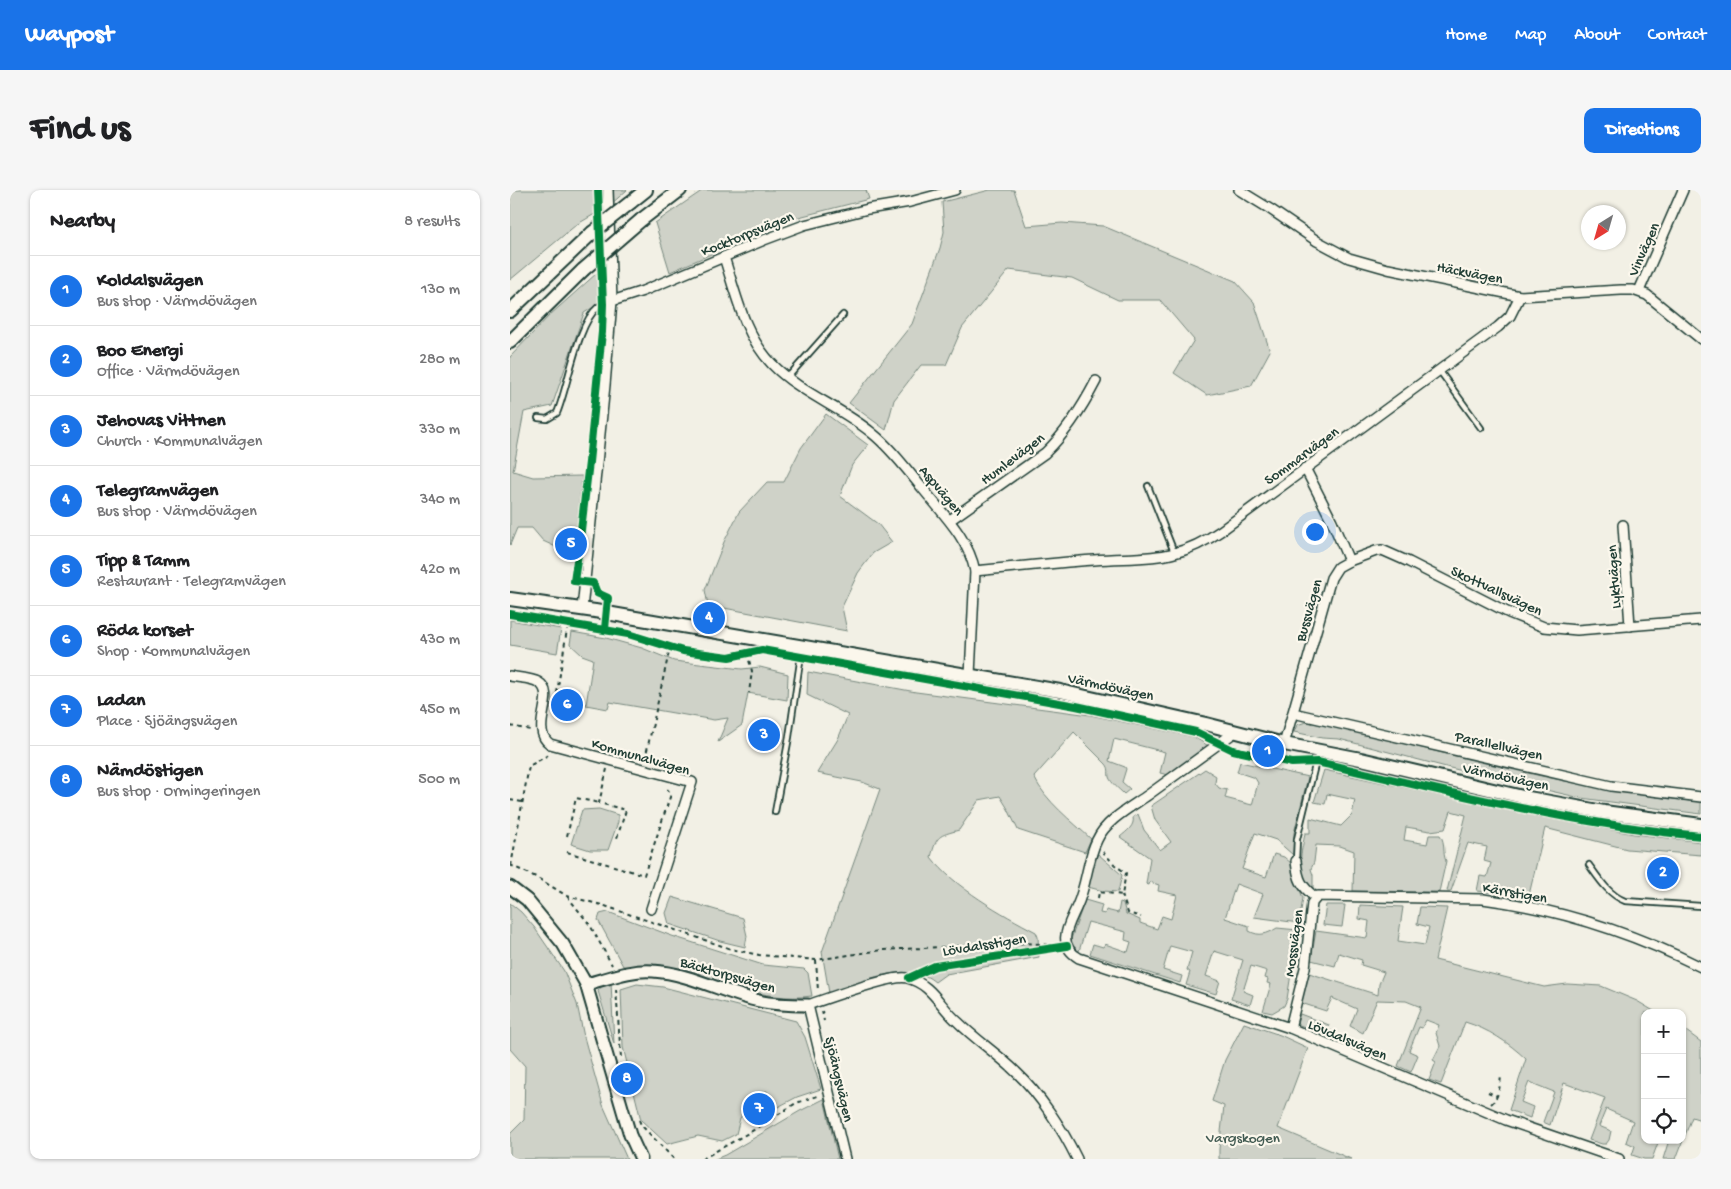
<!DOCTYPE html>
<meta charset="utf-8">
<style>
body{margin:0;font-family:"Gochi Hand",sans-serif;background:#f6f6f6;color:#202124}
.controls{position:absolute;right:15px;bottom:15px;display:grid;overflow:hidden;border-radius:10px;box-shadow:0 1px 4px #0004}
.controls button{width:45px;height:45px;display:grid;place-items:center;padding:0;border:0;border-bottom:1px solid #e0e0e0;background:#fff;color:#202124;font:25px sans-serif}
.compass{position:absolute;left:1071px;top:15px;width:45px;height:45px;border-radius:50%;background:#fff;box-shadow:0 1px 4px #0004;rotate:217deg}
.you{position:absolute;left:804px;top:341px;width:18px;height:18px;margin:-12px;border:4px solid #fff;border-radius:50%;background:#1a73e8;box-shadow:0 0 0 8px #1a73e833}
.badge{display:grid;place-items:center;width:32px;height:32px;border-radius:50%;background:#1a73e8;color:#fff;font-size:16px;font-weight:700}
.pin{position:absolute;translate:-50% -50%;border:2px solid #fff;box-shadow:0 1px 5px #0006}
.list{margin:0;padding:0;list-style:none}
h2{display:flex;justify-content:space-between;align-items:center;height:65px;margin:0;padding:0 20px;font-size:21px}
h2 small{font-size:16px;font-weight:400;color:#757577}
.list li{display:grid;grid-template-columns:32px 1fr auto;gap:15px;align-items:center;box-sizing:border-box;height:70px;padding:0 20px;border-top:1px solid #e0e0e0}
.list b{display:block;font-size:19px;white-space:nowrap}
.list p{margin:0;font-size:16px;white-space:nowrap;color:#757577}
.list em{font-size:16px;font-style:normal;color:#757577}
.icon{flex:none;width:28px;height:28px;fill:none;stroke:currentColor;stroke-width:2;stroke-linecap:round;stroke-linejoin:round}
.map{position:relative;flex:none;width:1191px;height:969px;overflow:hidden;border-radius:10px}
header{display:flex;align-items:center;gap:30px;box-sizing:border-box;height:70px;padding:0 25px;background:#1a73e8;color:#fff}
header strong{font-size:24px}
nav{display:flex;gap:28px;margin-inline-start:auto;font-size:18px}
.intro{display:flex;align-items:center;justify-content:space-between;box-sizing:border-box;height:120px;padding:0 30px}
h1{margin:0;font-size:35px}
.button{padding:12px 22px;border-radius:10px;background:#1a73e8;color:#fff;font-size:18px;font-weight:700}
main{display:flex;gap:30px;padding:0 30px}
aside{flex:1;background:#fff;border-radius:10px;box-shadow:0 1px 4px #0004}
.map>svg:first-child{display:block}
</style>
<header>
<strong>Waypost</strong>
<nav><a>Home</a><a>Map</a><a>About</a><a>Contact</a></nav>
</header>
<div class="intro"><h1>Find us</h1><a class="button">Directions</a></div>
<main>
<aside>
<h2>Nearby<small>8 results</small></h2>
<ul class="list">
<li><span class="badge">1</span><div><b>Koldalsvägen</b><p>Bus stop · Värmdövägen</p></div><em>130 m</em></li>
<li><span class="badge">2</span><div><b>Boo Energi</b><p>Office · Värmdövägen</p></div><em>280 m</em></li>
<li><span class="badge">3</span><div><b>Jehovas Vittnen</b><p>Church · Kommunalvägen</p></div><em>330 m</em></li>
<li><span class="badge">4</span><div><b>Telegramvägen</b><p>Bus stop · Värmdövägen</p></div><em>340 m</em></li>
<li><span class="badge">5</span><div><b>Tipp &amp; Tamm</b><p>Restaurant · Telegramvägen</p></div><em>420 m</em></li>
<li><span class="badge">6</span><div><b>Röda korset</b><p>Shop · Kommunalvägen</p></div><em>430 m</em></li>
<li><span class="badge">7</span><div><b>Ladan</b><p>Place · Sjöängsvägen</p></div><em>450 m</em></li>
<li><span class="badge">8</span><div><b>Nämdöstigen</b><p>Bus stop · Ormingeringen</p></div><em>500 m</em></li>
</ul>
</aside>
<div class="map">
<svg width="1191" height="969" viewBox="0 0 1191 969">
<rect width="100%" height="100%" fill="#f2f0e5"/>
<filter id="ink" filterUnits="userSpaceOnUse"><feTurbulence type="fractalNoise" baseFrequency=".02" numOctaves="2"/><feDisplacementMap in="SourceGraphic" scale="10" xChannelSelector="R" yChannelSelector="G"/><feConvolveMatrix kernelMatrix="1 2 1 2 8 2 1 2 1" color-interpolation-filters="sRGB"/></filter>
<g filter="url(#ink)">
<g fill="#cfd2c8" stroke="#77887e">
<path d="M 0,0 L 117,0 L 100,15 L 66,35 L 0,90 Z"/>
<path d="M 193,0 L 356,0 L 359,9 L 281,29 L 160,82 L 145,33 Z"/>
<path d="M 480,0 L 504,0 L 516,36 L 552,33 L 593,36 L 725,91 L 744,112 L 760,161 L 741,196 L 697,205 L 664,183 L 684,150 L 650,110 L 608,110 L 562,88 L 499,80 L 452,138 L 436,175 L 411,175 L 384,210 L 376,240 L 339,213 L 402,134 L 430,58 L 434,42 L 432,12 Z"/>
<path d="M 87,83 L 90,113 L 74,123 L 42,216 L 14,222 L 3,281 L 23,287 L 72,286 L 65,350 L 54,349 L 46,357 L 33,351 L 22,338 L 7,338 L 0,355 L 0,167 L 40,125 Z"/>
<path d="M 316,224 L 358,255 L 342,275 L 330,306 L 368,334 L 382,352 L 363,363 L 348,383 L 332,417 L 337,441 L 198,415 L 195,400 L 214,352 L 229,322 L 257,292 L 274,292 L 291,258 Z"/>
<path d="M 0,430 L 51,439 L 47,463 L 0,455 Z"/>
<path d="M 62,442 L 96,448 L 132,458 L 164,471 L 232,479 L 250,477 L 278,484 L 277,510 L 238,503 L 232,535 L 208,552 L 218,528 L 204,530 L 100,512 L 98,519 L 76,515 L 83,469 L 72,465 L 60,454 Z"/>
<path d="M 298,482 L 406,502 L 580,525 L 684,547 L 700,557 L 680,571 L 678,570 L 659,585 L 650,583 L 655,562 L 604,549 L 599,571 L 615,577 L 616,579 L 612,592 L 620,599 L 614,604 C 609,599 601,593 599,587 C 598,581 600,579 596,574 L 564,542 L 524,587 C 536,612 561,630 581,649 L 575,662 L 508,640 L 498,619 L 490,606 L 469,610 L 449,640 C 428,646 427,645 421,667 C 445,698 492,724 526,742 L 528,747 L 529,767 L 436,784 L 425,792 C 422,790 419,787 415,786 C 387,775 346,793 319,803 L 312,762 L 370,599 L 352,592 L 307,583 L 328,549 L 338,525 L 297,505 Z"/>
<path d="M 796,532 C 831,537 865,547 900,555 C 995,578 1093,603 1191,612 L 1191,624 L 1071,608 L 940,578 L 829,549 L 812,548 L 784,542 L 787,535 Z"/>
<path d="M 730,572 L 798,587 L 784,643 L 783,665 L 766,650 L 745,643 L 732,679 L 756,687 L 764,664 L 774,667 L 782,674 L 784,685 L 793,708 L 789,733 L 744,727 L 753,704 L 726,694 L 715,728 L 739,736 L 739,741 C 750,747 757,744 767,738 L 788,740 L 777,809 L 774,816 L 762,823 L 753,821 L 761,794 L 757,793 L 758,789 L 755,788 L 757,781 L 741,776 L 733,801 L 743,805 L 740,815 L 721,809 L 733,770 L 704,761 L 696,786 L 710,791 L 706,804 L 676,795 L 680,782 L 677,780 L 682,762 L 660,756 L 653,780 L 672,786 L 670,793 L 580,764 L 583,754 L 593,757 L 595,754 L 618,762 L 621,752 L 615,750 L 616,742 L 578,732 L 569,761 L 561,757 L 560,752 L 575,710 L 592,715 L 590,723 L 595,724 L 596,720 L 608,723 L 610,712 L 613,713 L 616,724 L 630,730 L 630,733 L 647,739 L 652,726 L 661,729 L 667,705 L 648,701 L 649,695 L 640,692 L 639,695 L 636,694 L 640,668 L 610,647 C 617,641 625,636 623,627 L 628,624 L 634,640 L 650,660 L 661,652 L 645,630 L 641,616 L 695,579 L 706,586 L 705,593 L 709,598 L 717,600 L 715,608 L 742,615 L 748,593 L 745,588 L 727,582 Z"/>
<path d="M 814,580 L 1026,626 L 1124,644 L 1191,652 L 1191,665 L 1117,659 L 1035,638 L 1018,709 L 998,704 L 967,701 L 970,686 L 977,687 L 981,673 L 974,671 L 977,657 L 958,653 L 941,701 L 937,701 L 956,625 L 941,621 L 935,639 L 920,641 L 896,637 L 894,650 L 917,654 L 919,645 L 930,645 C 936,653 932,663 936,671 L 929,702 L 843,701 L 844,661 L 830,656 L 806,655 L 804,672 L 801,679 L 803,685 L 803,702 C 798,699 797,695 795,689 C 787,671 792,662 795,643 L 800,643 L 800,628 L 831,636 L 842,625 L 845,610 L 817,604 L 815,614 L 804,612 Z"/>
<path d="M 89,619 L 108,625 L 108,632 L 98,660 L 80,660 L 61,654 L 72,620 Z"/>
<path d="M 588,664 L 612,685 L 608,702 L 593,701 L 578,697 L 584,672 Z"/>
<path d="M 162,707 L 233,728 L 237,746 L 235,757 L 210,751 L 159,734 L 156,723 Z"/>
<path d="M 0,713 L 11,722 L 24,737 L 54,781 L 67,814 L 74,847 L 93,915 L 117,969 L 0,969 L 0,944 L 14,930 L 15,876 L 0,859 Z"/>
<path d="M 816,715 L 835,715 L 832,737 L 813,735 Z"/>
<path d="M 850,715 L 893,717 L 888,751 L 915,755 L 919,737 L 907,734 L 910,717 L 937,718 L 925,770 L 1034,797 L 1057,794 L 1091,796 L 1127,811 L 1147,823 L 1135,823 L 1135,935 L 1132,943 L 1135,944 L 1135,950 L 1149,950 L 1142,969 L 1134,969 L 1122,965 L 1125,956 L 1116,952 L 1123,931 L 1096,919 L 1089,936 L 1101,941 L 1099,950 L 1096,954 L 1092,954 L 1079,950 L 1095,908 L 1054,893 L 1040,935 L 1033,932 L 1044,902 L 1019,892 L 1011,912 L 1023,917 L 1020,928 L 999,920 L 1016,869 C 998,852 978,839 955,832 L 931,894 L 919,890 L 926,872 L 923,870 L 930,856 L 926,843 L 929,835 L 916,830 L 912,838 L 909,837 L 899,861 L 908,865 L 901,882 L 888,876 L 911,817 L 896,811 L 867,810 L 853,843 L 840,836 L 847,819 L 822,808 L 816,821 L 791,813 L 799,783 L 868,805 L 869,794 L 874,782 L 851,775 L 852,770 L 829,763 L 825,776 L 801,770 L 806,741 L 857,748 L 859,731 L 849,729 Z"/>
<path d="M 98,722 L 162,746 L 253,775 L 294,779 L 298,783 L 302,806 C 252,813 207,788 159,778 C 144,774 129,778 113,776 L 88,730 L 90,724 Z"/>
<path d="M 101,792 L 104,854 L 88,801 L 93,795 Z"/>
<path d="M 127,794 L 153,797 L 286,831 L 295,847 L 311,899 L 287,907 L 264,919 L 258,909 L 257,901 L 240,905 L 236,913 L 236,921 L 230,928 L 226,944 L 212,951 L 188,946 L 157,954 L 131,930 L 113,857 L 111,799 Z"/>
<path d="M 790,824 L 819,835 L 815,845 L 787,834 Z"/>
<path d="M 734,833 L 770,845 L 798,858 L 768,938 L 841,969 L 709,969 L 709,959 L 714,916 L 702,911 L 715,870 Z"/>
<path d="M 1172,838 L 1191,852 L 1191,930 L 1182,927 L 1166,969 L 1153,969 L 1159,950 L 1172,950 Z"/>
<path d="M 314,909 L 328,969 L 205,969 L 215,965 L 290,921 Z"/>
</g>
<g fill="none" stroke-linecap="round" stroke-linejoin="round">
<defs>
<g id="service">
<path d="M 929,180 L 971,238"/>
<path d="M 278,187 L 333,125"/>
<path d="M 28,228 L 37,229 L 47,223 C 58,197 67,134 88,117 C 92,114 97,113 102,111"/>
<path d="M 638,296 L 664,362"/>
<path d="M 265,622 L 279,547 L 292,458"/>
<path d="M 786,671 L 787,649 L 808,563"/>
<path d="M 1079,675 C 1089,689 1099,705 1115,711 L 1191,716"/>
</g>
<g id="minor">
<path d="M 729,0 L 760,19 L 807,51 L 839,68 L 878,79 L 1010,106 L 1111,100 L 1123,100 L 1137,105 L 1191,149"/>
<path d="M 214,67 C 226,104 234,145 262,174 C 290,203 331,217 362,243 C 382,259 397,280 413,299 C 434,325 458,348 465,381 L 460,485"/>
<path d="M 1129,101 L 1173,0"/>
<path d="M 102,111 L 133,101 L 254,50 L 294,35 L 358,19 L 400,12 L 445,0"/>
<path d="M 440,330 L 535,263 C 557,242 572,218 586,191"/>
<path d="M 1113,335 L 1120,436"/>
<path d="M 839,371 L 866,361 L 872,360 L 899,372 L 999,423 L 1034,437 L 1067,440 L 1191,430"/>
<path d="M 465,381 C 505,377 544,373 584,370 C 637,366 665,373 712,340 L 988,137 L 1000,126 L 1010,106"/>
<path d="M 72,419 L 95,195 L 102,111 L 98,0"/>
<path d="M 0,486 C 8,488 21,488 28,492 C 49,504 18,538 40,554 L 182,592 L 141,719"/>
<path d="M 783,523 L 1101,596 L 1191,607"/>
<path d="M 725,542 C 696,563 667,584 638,605 C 621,617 596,630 587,650 C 577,670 577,694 567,716 C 559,735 545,754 569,768 L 780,838 L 996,930 L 1109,969"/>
<path d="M 774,554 L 821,388 L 828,377 L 839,371 L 822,331 L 795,278"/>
<path d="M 786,671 C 788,690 791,696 806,708"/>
<path d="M 806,708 L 808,706 L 973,709 C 1049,719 1123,743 1191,777"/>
<path d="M 780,838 L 795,778 L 802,713 L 806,708"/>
<path d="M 335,969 L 298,815 C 316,809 383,784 397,788 C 422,794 430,817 448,832 C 466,850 488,864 506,882 C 530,904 553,940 567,969"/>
</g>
<g id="tertiary">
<path d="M 0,697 L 17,710 L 53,754 L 76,794 L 120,945 L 131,969"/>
<path d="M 76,794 C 97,789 120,779 143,781 C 179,783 214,803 249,811 C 265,815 282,815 298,815"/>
</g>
<g id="secondary">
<path d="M 121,12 L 136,0"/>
<path d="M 131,30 L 170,0"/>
<path d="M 0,121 L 82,43"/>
<path d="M 0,152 L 73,80"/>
<path d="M 0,409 L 85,421 L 550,501 L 696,534 L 774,554 L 851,569 L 1013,607 L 1094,622 L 1191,635"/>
</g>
</defs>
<use href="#service" stroke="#1f3d34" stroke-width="8"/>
<use href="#minor" stroke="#1f3d34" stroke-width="12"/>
<use href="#tertiary" stroke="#1f3d34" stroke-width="15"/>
<use href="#secondary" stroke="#1f3d34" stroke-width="16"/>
<g stroke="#1f3d34" stroke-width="2" stroke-dasharray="4 4" stroke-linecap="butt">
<path d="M 237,463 L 242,481 L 239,503"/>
<path d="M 47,503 L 58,433"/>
<path d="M 0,536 L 21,540"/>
<path d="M 135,569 L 160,458"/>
<path d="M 97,579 L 89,613 L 116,620 L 106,651"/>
<path d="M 0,610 L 12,612"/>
<path d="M 57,646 L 66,608 L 89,613"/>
<path d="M 57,662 L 134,685 L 161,604 L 157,599 L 158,596"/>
<path d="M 0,675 L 26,687 L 57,706 L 92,715 L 221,759 L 249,765 L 306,770 L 372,760 L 514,753 L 547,755"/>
<path d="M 1,676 L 19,576 L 38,565"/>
<path d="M 612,705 L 618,723 L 631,727"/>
<path d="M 57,706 L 80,735 L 102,775"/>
<path d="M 588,708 L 589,702 L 612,705 L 616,683 L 605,675 L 593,662"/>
<path d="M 306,770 L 308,801"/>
<path d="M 106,799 L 111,868"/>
<path d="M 312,821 L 314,831"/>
<path d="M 819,844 L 822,837"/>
<path d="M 978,902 L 987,906"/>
<path d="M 981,914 C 989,908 990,895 991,886"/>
<path d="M 129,930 L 131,935 L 164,969"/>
<path d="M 192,969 L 249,937 L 286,913 L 308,906"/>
</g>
<use href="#service" stroke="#fbf7ec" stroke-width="4.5"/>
<use href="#minor" stroke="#fbf7ec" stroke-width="9"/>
<use href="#tertiary" stroke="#fbf7ec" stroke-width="11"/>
<use href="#secondary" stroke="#fbf7ec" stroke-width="12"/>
<defs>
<g id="secondary-bridge">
<path d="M 82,43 L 121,12"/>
<path d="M 73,80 L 131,30"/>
</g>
</defs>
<use href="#secondary-bridge" stroke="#1f3d34" stroke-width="16" stroke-linecap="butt"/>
<use href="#secondary-bridge" stroke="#fbf7ec" stroke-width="12"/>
<defs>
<g id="cycleway">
<path d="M 88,0 L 93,114 L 92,142 L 79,272 L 69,357 L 64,391 L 83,393 L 87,403 L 98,408 L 95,439"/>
<path d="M 0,424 L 118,444 L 173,461 L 219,467 L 252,460 L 566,516 L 686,542 L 723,560 L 782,573 L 807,572 C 934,601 1061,634 1191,646"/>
<path d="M 399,788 L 425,776 L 557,756"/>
</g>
</defs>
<use href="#cycleway" stroke="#fbf7ec" stroke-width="11"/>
<use href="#cycleway" stroke="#00873e" stroke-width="8"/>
</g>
</g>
<g text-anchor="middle" stroke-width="4.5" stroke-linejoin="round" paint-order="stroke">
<g font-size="15" fill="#1f3d34" stroke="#fbf7ec">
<text transform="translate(237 43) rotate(-22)" y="5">Kocktorpsvägen</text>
<text transform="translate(1133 59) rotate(-66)" y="5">Vinvägen</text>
<text transform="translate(960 82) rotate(11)" y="5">Häckvägen</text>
<text transform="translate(791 265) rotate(-36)" y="5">Sommarvägen</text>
<text transform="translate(502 268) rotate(-37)" y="5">Humlevägen</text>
<text transform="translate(432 300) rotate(50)" y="5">Aspvägen</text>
<text transform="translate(1103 387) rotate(-94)" y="5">Lyktvägen</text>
<text transform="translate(987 400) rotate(25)" y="5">Skottvallsvägen</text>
<text transform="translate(798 420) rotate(-74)" y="5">Bussvägen</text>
<text transform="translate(601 496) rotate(12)" y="5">Värmdövägen</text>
<text transform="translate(989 555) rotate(13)" y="5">Parallellvägen</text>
<text transform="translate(131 566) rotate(16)" y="5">Kommunalvägen</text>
<text transform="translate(996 586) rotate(12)" y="5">Värmdövägen</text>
<text transform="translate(1005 702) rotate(10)" y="5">Kärrstigen</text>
<text transform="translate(783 753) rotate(-82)" y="5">Mossvägen</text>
<text transform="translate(474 754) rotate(-9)" y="5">Lövdalsstigen</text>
<text transform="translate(218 784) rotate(16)" y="5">Bäcktorpsvägen</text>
<text transform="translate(838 849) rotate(23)" y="5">Lövdalsvägen</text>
<text transform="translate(330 889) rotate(77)" y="5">Sjöängsvägen</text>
</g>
<g font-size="15" fill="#425b52" stroke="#fbf7ec">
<text x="733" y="952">Vargskogen</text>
</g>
</g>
</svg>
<div class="controls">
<button>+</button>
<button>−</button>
<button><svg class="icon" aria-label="locate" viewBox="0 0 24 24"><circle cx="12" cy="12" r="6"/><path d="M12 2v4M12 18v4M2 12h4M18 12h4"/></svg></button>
</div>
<svg class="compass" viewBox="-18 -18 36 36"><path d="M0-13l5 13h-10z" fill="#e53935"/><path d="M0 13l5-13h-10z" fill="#757577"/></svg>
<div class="you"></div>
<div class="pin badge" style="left:758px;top:561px">1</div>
<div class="pin badge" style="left:1153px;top:683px">2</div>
<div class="pin badge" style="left:254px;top:545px">3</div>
<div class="pin badge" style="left:199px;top:428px">4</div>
<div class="pin badge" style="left:61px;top:354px">5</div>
<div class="pin badge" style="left:57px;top:515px">6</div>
<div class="pin badge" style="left:249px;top:919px">7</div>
<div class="pin badge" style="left:117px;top:889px">8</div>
</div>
</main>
